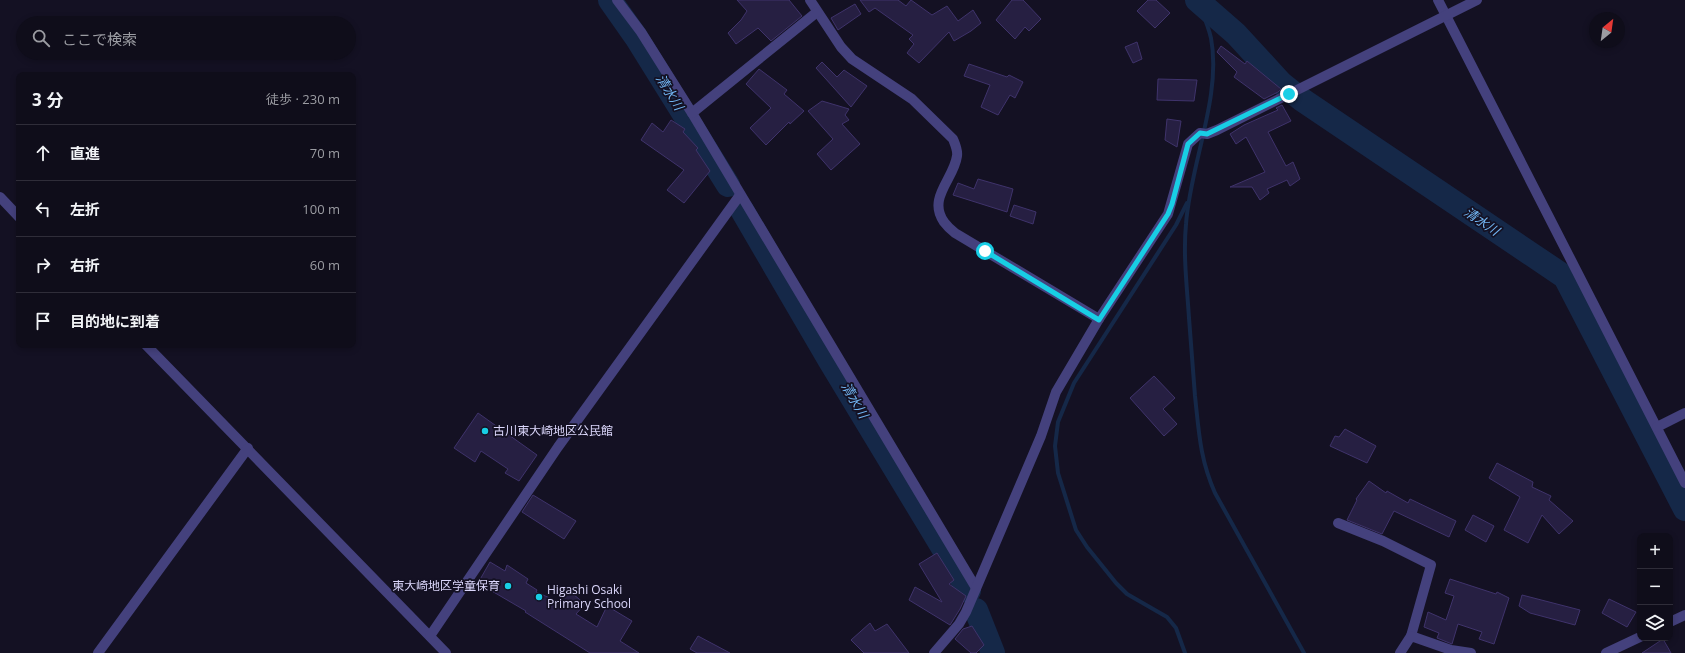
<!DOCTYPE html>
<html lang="ja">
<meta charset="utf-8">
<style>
body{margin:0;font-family:"Open Sans","Noto Sans JP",sans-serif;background:#181623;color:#f1f3f6}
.controls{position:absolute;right:12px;bottom:12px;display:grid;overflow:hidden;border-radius:8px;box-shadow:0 2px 6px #0003}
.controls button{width:36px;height:36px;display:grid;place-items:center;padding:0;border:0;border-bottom:1px solid #2f2d39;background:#0f0d1a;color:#f1f3f6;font:20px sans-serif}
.compass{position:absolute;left:1589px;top:12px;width:36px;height:36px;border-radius:50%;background:#0f0d1a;box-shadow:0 2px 6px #0003;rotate:29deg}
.stop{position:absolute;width:12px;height:12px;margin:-9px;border:3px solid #18cee5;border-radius:50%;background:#fff}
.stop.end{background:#18cee5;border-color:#fff;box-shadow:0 1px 4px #0008}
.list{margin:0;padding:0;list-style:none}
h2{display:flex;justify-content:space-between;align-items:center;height:52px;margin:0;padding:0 16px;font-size:17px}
h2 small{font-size:13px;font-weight:400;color:#9b9ca2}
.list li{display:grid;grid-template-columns:26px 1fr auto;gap:12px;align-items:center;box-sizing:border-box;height:56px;padding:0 16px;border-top:1px solid #2f2d39}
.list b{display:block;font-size:15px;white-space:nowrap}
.list em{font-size:13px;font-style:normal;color:#9b9ca2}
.icon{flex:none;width:22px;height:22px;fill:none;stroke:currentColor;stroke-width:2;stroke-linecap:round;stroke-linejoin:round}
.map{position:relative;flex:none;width:1685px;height:653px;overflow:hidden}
.search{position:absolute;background:#0f0d1a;box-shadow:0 2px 6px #0003;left:16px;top:16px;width:340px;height:44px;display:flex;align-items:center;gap:10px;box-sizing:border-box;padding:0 14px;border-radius:22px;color:#9b9ca2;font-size:15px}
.panel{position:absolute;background:#0f0d1a;box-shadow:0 2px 6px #0003;left:16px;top:72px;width:340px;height:276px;border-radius:8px}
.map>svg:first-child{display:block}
</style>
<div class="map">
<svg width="1685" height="653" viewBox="0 0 1685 653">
<rect width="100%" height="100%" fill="#141123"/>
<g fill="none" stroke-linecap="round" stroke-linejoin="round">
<g stroke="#152848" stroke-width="4">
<path d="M 1198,1 C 1203,14 1208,25 1211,38 C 1222,96 1190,165 1186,224 C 1183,255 1187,287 1189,318 C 1191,344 1193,370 1195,396 C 1199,433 1200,459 1215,493 L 1304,653"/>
<path d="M 1185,653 L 1176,628 L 1167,617 L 1127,594 L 1116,583 L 1087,547 L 1076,530 L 1058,473 L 1055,446 L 1058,422 L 1074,383 L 1176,225 L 1187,203"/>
</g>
<g stroke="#152848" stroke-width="24">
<path d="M 610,0 L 636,37 L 728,185"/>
<path d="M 1197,0 L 1236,34 L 1281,83 L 1301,99 L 1565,277 L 1685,509"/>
<path d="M 742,210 L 830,361 L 969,591"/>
<path d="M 976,610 L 993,653"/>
</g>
</g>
<g fill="#261f42" stroke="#3f336b">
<path d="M 737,0 L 789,0 L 802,16 L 771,41 L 758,28 L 736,44 L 728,33 L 741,20 L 747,11 Z"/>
<path d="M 860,0 L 898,0 L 906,6 L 911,0 L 932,15 L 947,6 L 958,21 L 973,10 L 981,23 L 971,31 L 954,41 L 949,32 L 919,63 L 907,53 L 914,44 L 909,39 L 913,35 L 875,8 L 869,12 Z"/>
<path d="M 1012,0 L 1023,0 L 1041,19 L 1029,31 L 1025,27 L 1015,39 L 996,20 Z"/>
<path d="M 1148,0 L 1156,0 L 1170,13 L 1155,28 L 1137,11 Z"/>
<path d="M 855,4 L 861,14 L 838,30 L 831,18 Z"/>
<path d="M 1137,42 L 1142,59 L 1133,63 L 1125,47 Z"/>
<path d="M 1221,46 L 1245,64 L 1247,61 L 1281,89 L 1278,92 L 1264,99 L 1234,77 L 1237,72 L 1217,52 Z"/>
<path d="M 822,62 L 837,77 L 844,70 L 867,86 L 851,107 L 816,68 Z"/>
<path d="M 969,64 L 1007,77 L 1009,75 L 1023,82 L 1015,98 L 1010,95 L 998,115 L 981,107 L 990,85 L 964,76 Z"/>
<path d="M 759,69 L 787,90 L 784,94 L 804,111 L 790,124 L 789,122 L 766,145 L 750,128 L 771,108 L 746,84 Z"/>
<path d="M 1158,79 L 1197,80 L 1194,101 L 1157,100 Z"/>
<path d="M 822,101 L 849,109 L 845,115 L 849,120 L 842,124 L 860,144 L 831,170 L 817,154 L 833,139 L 808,111 Z"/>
<path d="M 1282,105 L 1291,121 L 1268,132 L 1286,166 L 1293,162 L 1300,179 L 1290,186 L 1287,180 L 1267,189 L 1269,193 L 1260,200 L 1252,187 L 1230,187 L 1265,172 L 1246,137 L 1236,144 L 1230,134 L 1244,125 L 1278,110 L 1276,108 Z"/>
<path d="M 1167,119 L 1181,121 L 1177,147 L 1165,140 Z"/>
<path d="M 671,120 L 685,129 L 683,132 L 698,148 L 696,150 L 710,171 L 684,203 L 667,190 L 684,170 L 641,140 L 652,123 L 663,132 Z"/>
<path d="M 978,179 L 1013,189 L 1007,212 L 953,195 L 958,183 L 974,189 Z"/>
<path d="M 1014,205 L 1036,212 L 1033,224 L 1010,216 Z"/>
<path d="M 1154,376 L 1175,398 L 1163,409 L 1177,424 L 1164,436 L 1130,398 Z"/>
<path d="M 478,413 L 537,455 L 519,481 L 505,473 L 508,469 L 481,451 L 475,462 L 454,448 Z"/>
<path d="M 1345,429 L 1376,446 L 1367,463 L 1330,446 L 1335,436 L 1339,437 Z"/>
<path d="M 1497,463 L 1533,482 L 1532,487 L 1551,496 L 1549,500 L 1573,521 L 1559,534 L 1542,515 L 1528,543 L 1504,530 L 1520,497 L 1489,478 Z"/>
<path d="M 1369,481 L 1386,493 L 1387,491 L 1408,503 L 1410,499 L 1456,521 L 1449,537 L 1394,511 L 1382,534 L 1347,520 L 1357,500 L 1356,499 Z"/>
<path d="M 533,495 L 576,521 L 564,539 L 522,512 Z"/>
<path d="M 1473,515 L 1494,526 L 1486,542 L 1465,530 Z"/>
<path d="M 937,553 L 954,580 L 949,584 L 966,596 L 960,609 L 950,625 L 909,600 L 915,587 L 942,602 L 919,564 Z"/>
<path d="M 490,562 L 505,571 L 507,565 L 528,579 L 526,583 L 537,590 L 536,592 L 559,602 L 567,589 L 585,604 L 576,614 L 597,627 L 607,606 L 632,621 L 620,641 L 639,653 L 590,653 L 525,612 L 526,611 L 478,583 Z"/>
<path d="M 1450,579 L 1496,594 L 1497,592 L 1509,598 L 1494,644 L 1479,639 L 1482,632 L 1458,624 L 1452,644 L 1437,638 L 1439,633 L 1424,627 L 1428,612 L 1446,620 L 1454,596 L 1445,593 Z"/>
<path d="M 1522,595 L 1580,610 L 1575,625 L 1530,613 L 1519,606 Z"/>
<path d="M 1609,599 L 1636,612 L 1627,627 L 1602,613 Z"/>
<path d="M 870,623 L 875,631 L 887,624 L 909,653 L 864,653 L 851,640 Z"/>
<path d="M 972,626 L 984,645 L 976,653 L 971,653 L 955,639 L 963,629 Z"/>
<path d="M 698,636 L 730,653 L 697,653 L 690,649 Z"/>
<path d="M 1663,639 L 1671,653 L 1642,653 Z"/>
</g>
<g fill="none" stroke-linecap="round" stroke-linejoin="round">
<g stroke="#44417d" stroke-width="10">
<path d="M 617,0 L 641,32 L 692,113 L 976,588"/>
<path d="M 810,0 L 841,47 L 852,59 L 912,99 L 953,139 C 955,144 958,150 957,156 C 954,179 927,198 944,222 C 947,226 951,230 955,233 L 1099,319"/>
<path d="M 1438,0 L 1685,483"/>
<path d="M 692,113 L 817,12"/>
<path d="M 0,197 L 19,217"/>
<path d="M 146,345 L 446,653"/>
<path d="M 1657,427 L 1685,413"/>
<path d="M 1338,523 L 1383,541 L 1431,565 L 1411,636"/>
<path d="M 1670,622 L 1685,615"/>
<path d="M 430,636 L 558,447 L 740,195"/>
<path d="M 98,653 L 248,448"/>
<path d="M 934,653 L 959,624 L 966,612 L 1041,436 L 1056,392 L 1099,319 L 1168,214 L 1188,144 L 1200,133 L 1207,134 L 1217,130 L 1477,0"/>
<path d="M 1400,653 L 1411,636 L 1451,650 L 1471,653"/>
<path d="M 1606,653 L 1640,637"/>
</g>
</g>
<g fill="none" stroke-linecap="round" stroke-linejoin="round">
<path stroke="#18cee5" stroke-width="5" d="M 985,251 L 1099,320 L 1168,214 L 1172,204 L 1188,144 L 1200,133 L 1207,134 L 1289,94"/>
</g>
<g fill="#18cee5" stroke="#141123" stroke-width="1.5">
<circle cx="485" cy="431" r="4"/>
<circle cx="508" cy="586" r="4"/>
<circle cx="539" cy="597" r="4"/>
</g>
<g text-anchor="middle" stroke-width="3.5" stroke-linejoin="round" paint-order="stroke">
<g font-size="12" fill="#dbd7fb" stroke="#141123" text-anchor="start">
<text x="493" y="435">古川東大崎地区公民館</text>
<text x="500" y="590" text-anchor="end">東大崎地区学童保育</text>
<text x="547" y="594">Higashi Osaki<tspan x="547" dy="14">Primary School</tspan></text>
</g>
<g font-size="13" font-style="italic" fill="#70b3f0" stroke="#141123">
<text transform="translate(670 92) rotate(58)" y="5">清水川</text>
<text transform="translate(1482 221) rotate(34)" y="5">清水川</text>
<text transform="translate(855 400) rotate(59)" y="5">清水川</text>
</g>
</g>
</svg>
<div class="controls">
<button>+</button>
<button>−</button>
<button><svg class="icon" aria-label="layers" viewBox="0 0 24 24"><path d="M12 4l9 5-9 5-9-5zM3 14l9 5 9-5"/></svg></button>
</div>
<svg class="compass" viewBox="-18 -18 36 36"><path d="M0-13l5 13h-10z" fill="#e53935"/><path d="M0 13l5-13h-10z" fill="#9b9ca2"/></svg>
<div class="stop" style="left:985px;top:251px"></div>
<div class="stop end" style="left:1289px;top:94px"></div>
<div class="search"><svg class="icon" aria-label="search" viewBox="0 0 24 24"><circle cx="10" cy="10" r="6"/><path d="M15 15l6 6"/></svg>ここで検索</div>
<section class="panel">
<h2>3 分<small>徒歩 · 230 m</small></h2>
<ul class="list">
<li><svg class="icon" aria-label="ahead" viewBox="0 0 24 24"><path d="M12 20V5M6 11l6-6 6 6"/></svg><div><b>直進</b></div><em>70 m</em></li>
<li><svg class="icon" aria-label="left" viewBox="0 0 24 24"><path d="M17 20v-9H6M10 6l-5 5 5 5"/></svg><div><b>左折</b></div><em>100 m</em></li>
<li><svg class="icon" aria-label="right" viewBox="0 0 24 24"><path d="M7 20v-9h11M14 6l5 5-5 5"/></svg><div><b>右折</b></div><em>60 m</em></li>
<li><svg class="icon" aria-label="arrive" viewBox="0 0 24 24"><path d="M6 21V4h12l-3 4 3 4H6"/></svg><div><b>目的地に到着</b></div></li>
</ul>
</section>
</div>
